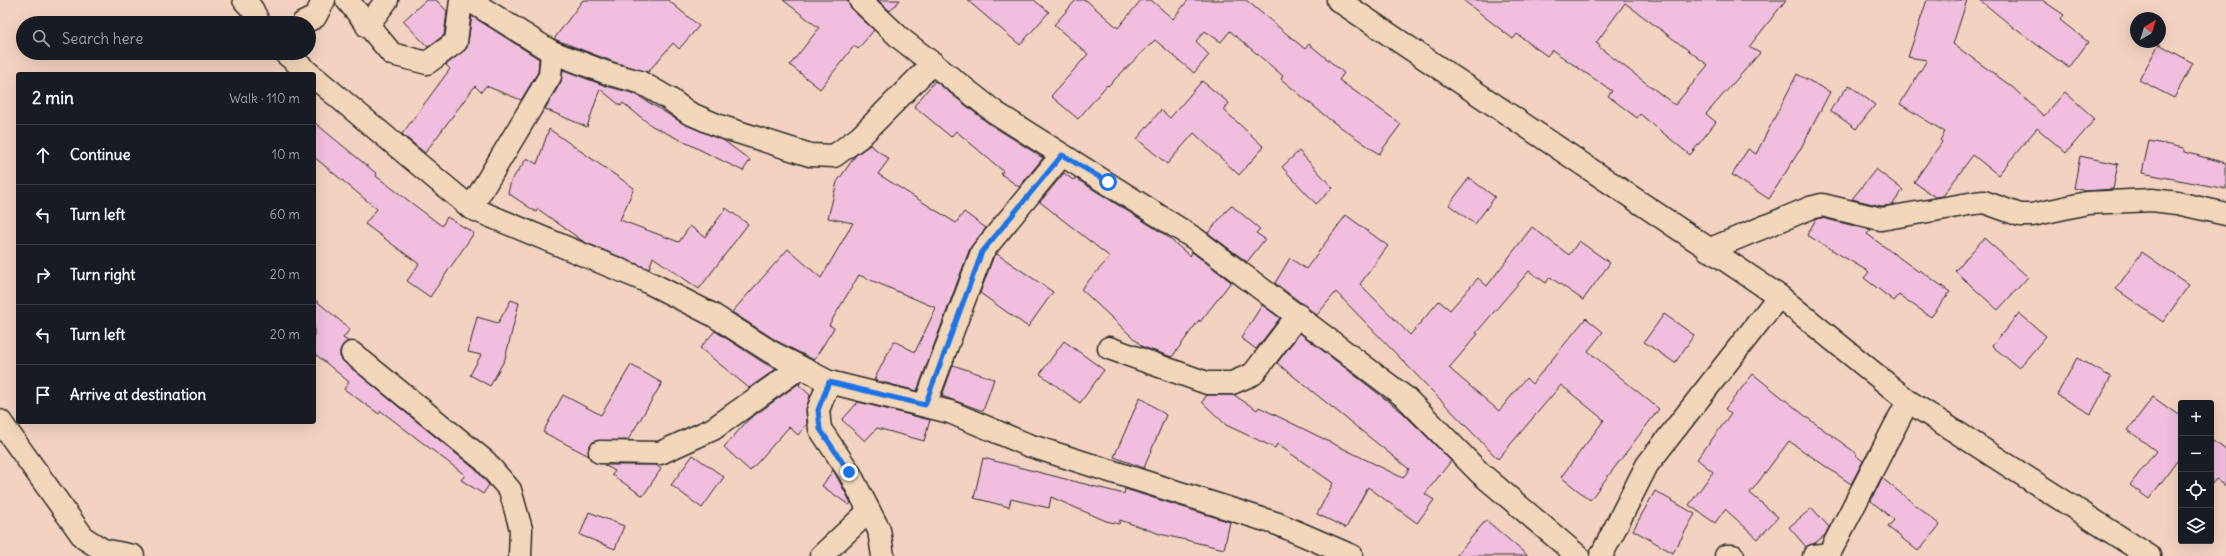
<!DOCTYPE html>
<meta charset="utf-8">
<style>
body{margin:0;font-family:Delius,sans-serif;background:#20242c;color:#f1f3f6}
.controls{position:absolute;right:12px;bottom:12px;display:grid;overflow:hidden;border-radius:4px;box-shadow:0 4px 16px #0002}
.controls button{width:36px;height:36px;display:grid;place-items:center;padding:0;border:0;border-bottom:1px solid #363941;background:#171b24;color:#f1f3f6;font:20px sans-serif}
.compass{position:absolute;left:2130px;top:12px;width:36px;height:36px;border-radius:50%;background:#171b24;box-shadow:0 4px 16px #0002;rotate:38deg}
.stop{position:absolute;width:12px;height:12px;margin:-9px;border:3px solid #1a73e8;border-radius:50%;background:#fff}
.stop.end{background:#1a73e8;border-color:#fff;box-shadow:0 1px 4px #0008}
.list{margin:0;padding:0;list-style:none}
h2{display:flex;justify-content:space-between;align-items:center;height:52px;margin:0;padding:0 16px;font-size:17px}
h2 small{font-size:13px;font-weight:400;color:#9ea1a6}
.list li{display:grid;grid-template-columns:26px 1fr auto;gap:12px;align-items:center;box-sizing:border-box;height:60px;padding:0 16px;border-top:1px solid #363941}
.list b{display:block;font-size:15px;white-space:nowrap}
.list em{font-size:13px;font-style:normal;color:#9ea1a6}
.icon{flex:none;width:22px;height:22px;fill:none;stroke:currentColor;stroke-width:2;stroke-linecap:round;stroke-linejoin:round}
.map{position:relative;flex:none;width:2226px;height:556px;overflow:hidden}
.search{position:absolute;background:#171b24;box-shadow:0 4px 16px #0002;left:16px;top:16px;width:300px;height:44px;display:flex;align-items:center;gap:10px;box-sizing:border-box;padding:0 14px;border-radius:22px;color:#9ea1a6;font-size:15px}
.panel{position:absolute;background:#171b24;box-shadow:0 4px 16px #0002;left:16px;top:72px;width:300px;height:352px;border-radius:4px}
.map>svg:first-child{display:block}
</style>
<div class="map">
<svg width="2226" height="556" viewBox="0 0 2226 556">
<rect width="100%" height="100%" fill="#f3d2c1"/>
<filter id="ink" filterUnits="userSpaceOnUse"><feTurbulence type="fractalNoise" baseFrequency=".025" numOctaves="2"/><feDisplacementMap in="SourceGraphic" scale="8" xChannelSelector="R" yChannelSelector="G"/><feConvolveMatrix kernelMatrix="1 2 1 2 8 2 1 2 1" color-interpolation-filters="sRGB"/></filter>
<g filter="url(#ink)">
<g fill="#f1bedd" stroke="#2b2b2b" fill-rule="evenodd">
<path d="M 426,0 L 436,0 L 447,11 L 444,35 L 428,47 L 403,21 Z"/>
<path d="M 583,0 L 668,0 L 699,26 L 679,49 L 673,43 L 648,72 L 614,62 L 554,39 Z"/>
<path d="M 783,0 L 848,0 L 851,9 L 874,30 L 858,49 L 854,46 L 820,89 L 790,65 L 819,28 Z"/>
<path d="M 878,0 L 900,0 L 890,11 Z"/>
<path d="M 967,0 L 1034,0 L 1049,12 L 1020,45 Z"/>
<path d="M 1076,0 L 1086,0 L 1118,28 L 1141,0 L 1151,0 L 1173,19 L 1188,0 L 1246,0 L 1305,49 L 1309,44 L 1344,73 L 1339,80 L 1401,124 L 1379,154 L 1329,119 L 1281,79 L 1283,76 L 1230,31 L 1221,42 L 1205,31 L 1196,41 L 1209,55 L 1194,73 L 1155,40 L 1108,86 L 1107,85 L 1078,119 L 1051,96 L 1088,54 L 1054,25 Z"/>
<path d="M 1463,0 L 1786,0 L 1749,47 L 1760,53 L 1706,114 L 1716,122 L 1690,155 L 1640,114 L 1637,118 L 1608,96 L 1612,91 L 1552,50 L 1547,56 L 1517,34 L 1513,39 ZM 1625,3 L 1708,65 L 1675,105 L 1599,47 L 1600,45 L 1596,43 Z"/>
<path d="M 1927,0 L 1967,0 L 1953,44 L 2011,86 L 2044,116 L 2065,92 L 2095,119 L 2066,153 L 2037,128 L 1998,175 L 1973,155 L 1943,196 L 1935,197 L 1914,182 L 1942,142 L 1940,140 L 1945,132 L 1900,104 L 1927,60 L 1908,57 Z"/>
<path d="M 1980,0 L 2042,0 L 2064,15 L 2060,20 L 2088,42 L 2069,68 L 2014,28 Z"/>
<path d="M 472,16 L 539,59 L 538,72 L 521,100 L 486,86 L 481,92 L 475,86 L 425,153 L 402,134 L 450,69 L 446,65 L 467,48 Z"/>
<path d="M 2159,44 L 2193,63 L 2174,98 L 2139,80 Z"/>
<path d="M 563,70 L 606,86 L 635,94 L 684,124 L 723,140 L 750,160 L 743,171 L 652,126 L 623,103 L 621,106 L 600,89 L 587,127 L 545,109 L 561,82 Z"/>
<path d="M 1797,74 L 1830,92 L 1801,148 L 1769,199 L 1732,175 L 1748,149 L 1756,154 Z"/>
<path d="M 935,81 L 988,123 L 1043,158 L 1019,187 L 1001,174 L 1003,171 L 956,131 L 951,137 L 914,106 Z"/>
<path d="M 1202,81 L 1229,103 L 1224,110 L 1264,147 L 1239,175 L 1194,133 L 1167,164 L 1137,139 L 1161,110 L 1170,118 Z"/>
<path d="M 1849,85 L 1875,105 L 1856,129 L 1830,110 Z"/>
<path d="M 314,122 L 377,174 L 376,176 L 442,226 L 447,217 L 474,233 L 430,297 L 407,281 L 419,264 L 365,224 L 377,209 L 314,157 Z"/>
<path d="M 549,129 L 634,188 L 620,220 L 679,242 L 690,226 L 705,237 L 726,208 L 748,224 L 699,289 L 653,257 L 649,269 L 584,242 L 538,209 L 536,212 L 508,193 L 511,181 L 527,158 L 537,164 Z"/>
<path d="M 2149,141 L 2184,148 L 2184,152 L 2226,163 L 2226,189 L 2142,173 Z"/>
<path d="M 870,145 L 889,159 L 878,174 L 956,223 L 964,212 L 986,228 L 970,248 L 917,391 L 874,380 L 894,341 L 915,352 L 936,308 L 859,275 L 829,325 L 834,328 L 814,360 L 777,341 L 732,312 L 788,249 L 821,278 L 853,223 L 828,218 L 837,182 L 856,155 Z"/>
<path d="M 1299,151 L 1333,188 L 1316,204 L 1282,167 Z"/>
<path d="M 2080,156 L 2118,164 L 2113,189 L 2085,191 L 2074,188 Z"/>
<path d="M 1876,169 L 1903,190 L 1892,205 L 1881,206 L 1852,199 Z"/>
<path d="M 1064,173 L 1073,180 L 1075,178 L 1164,234 L 1190,256 L 1192,252 L 1231,282 L 1200,322 L 1199,320 L 1172,357 L 1143,347 L 1081,289 L 1110,257 L 1040,202 Z"/>
<path d="M 1469,178 L 1495,197 L 1475,224 L 1449,205 Z"/>
<path d="M 1231,205 L 1260,229 L 1256,233 L 1265,239 L 1247,262 L 1208,233 Z"/>
<path d="M 1346,215 L 1388,246 L 1360,284 L 1410,335 L 1439,301 L 1450,310 L 1478,278 L 1487,286 L 1532,227 L 1569,255 L 1579,241 L 1610,263 L 1583,300 L 1550,277 L 1546,283 L 1529,271 L 1476,333 L 1478,334 L 1449,368 L 1499,411 L 1526,378 L 1532,384 L 1586,318 L 1603,332 L 1588,351 L 1659,409 L 1590,500 L 1561,477 L 1604,420 L 1561,385 L 1498,459 L 1336,292 L 1317,315 L 1275,283 L 1290,258 L 1306,269 Z"/>
<path d="M 1822,218 L 1871,230 L 1867,234 L 1919,272 L 1920,270 L 1950,292 L 1931,317 L 1899,295 L 1894,301 L 1864,278 L 1869,272 L 1807,235 L 1816,219 Z"/>
<path d="M 1984,238 L 2028,277 L 1998,310 L 1955,271 Z"/>
<path d="M 2142,252 L 2189,285 L 2163,322 L 2116,289 Z"/>
<path d="M 997,254 L 1053,292 L 1028,327 L 980,293 L 993,258 Z"/>
<path d="M 314,299 L 350,329 L 343,338 L 348,341 L 343,345 L 340,351 L 340,357 L 344,362 L 476,470 L 489,485 L 483,494 L 461,480 L 465,475 L 381,411 L 379,414 L 344,389 L 349,382 L 314,353 Z"/>
<path d="M 511,300 L 519,303 L 505,359 L 490,386 L 470,375 L 481,355 L 468,352 L 477,317 L 498,323 Z"/>
<path d="M 1262,305 L 1280,318 L 1256,349 L 1241,338 Z"/>
<path d="M 2019,313 L 2046,336 L 2019,368 L 1992,346 Z"/>
<path d="M 1664,314 L 1694,335 L 1675,363 L 1644,342 Z"/>
<path d="M 715,331 L 764,363 L 776,369 L 749,388 L 700,348 Z"/>
<path d="M 1300,333 L 1402,412 L 1451,461 L 1425,494 L 1434,500 L 1417,523 L 1368,487 L 1346,528 L 1317,514 L 1333,483 L 1277,444 L 1275,448 L 1226,425 L 1202,402 L 1207,395 L 1234,395 L 1257,410 L 1259,407 L 1403,478 L 1409,469 L 1277,363 Z"/>
<path d="M 1064,341 L 1104,370 L 1080,403 L 1040,374 Z"/>
<path d="M 2077,358 L 2111,377 L 2091,414 L 2057,395 Z"/>
<path d="M 631,365 L 662,383 L 628,440 L 594,441 L 589,446 L 589,456 L 543,432 L 563,395 L 601,415 Z"/>
<path d="M 953,365 L 994,379 L 983,411 L 942,396 Z"/>
<path d="M 1753,374 L 1809,419 L 1856,453 L 1855,455 L 1863,461 L 1851,484 L 1789,441 L 1750,493 L 1778,517 L 1758,539 L 1725,509 L 1715,523 L 1689,505 L 1713,472 L 1697,459 L 1731,414 L 1725,409 Z"/>
<path d="M 801,382 L 799,385 L 810,395 L 806,411 L 807,424 L 798,435 L 789,427 L 750,471 L 724,447 L 748,420 Z"/>
<path d="M 1140,397 L 1166,415 L 1144,468 L 1114,457 Z"/>
<path d="M 2153,397 L 2181,417 L 2181,464 L 2177,461 L 2149,499 L 2130,485 L 2156,451 L 2128,430 Z"/>
<path d="M 858,402 L 930,420 L 924,441 L 877,428 L 865,441 L 842,420 Z"/>
<path d="M 2211,439 L 2226,450 L 2226,486 L 2216,479 L 2211,485 Z"/>
<path d="M 693,455 L 724,477 L 702,508 L 671,485 Z"/>
<path d="M 983,458 L 1124,494 L 1125,489 L 1230,522 L 1224,549 L 1160,534 L 1120,520 L 1119,524 L 1106,521 L 1051,497 L 1049,508 L 1011,499 L 1009,507 L 974,498 Z"/>
<path d="M 604,465 L 656,465 L 661,469 L 643,496 L 612,475 L 615,471 Z"/>
<path d="M 833,470 L 851,503 L 849,505 L 822,486 Z"/>
<path d="M 1882,478 L 1940,525 L 1918,551 L 1888,527 L 1894,520 L 1871,501 Z"/>
<path d="M 1655,491 L 1695,514 L 1673,553 L 1633,530 Z"/>
<path d="M 1812,508 L 1829,527 L 1825,535 L 1815,543 L 1806,547 L 1789,527 Z"/>
<path d="M 589,512 L 624,526 L 615,549 L 580,535 Z"/>
<path d="M 1486,520 L 1528,556 L 1456,556 Z"/>
</g>
<g fill="none" stroke-linecap="round" stroke-linejoin="round">
<defs>
<g id="minor">
<path d="M 244,0 L 252,9 L 259,23"/>
<path d="M 347,0 L 392,54 L 427,63 L 456,42 L 461,0"/>
<path d="M 469,0 L 552,52 L 610,74 L 640,82 L 668,98 L 689,113 L 719,126 L 810,155 L 834,156 L 860,137 L 933,63"/>
<path d="M 860,0 L 900,38 L 996,113 L 1194,238 L 1406,398 L 1480,473 L 1578,556"/>
<path d="M 1338,0 L 1779,296 L 1908,401 L 2149,556"/>
<path d="M 303,23 L 315,17 L 324,0"/>
<path d="M 367,26 L 387,0"/>
<path d="M 285,53 L 310,74"/>
<path d="M 314,77 L 471,208 L 644,280 L 713,315 L 771,352 L 829,382 L 950,412 L 1028,445 L 1278,524 L 1352,556"/>
<path d="M 471,208 L 550,76 L 552,52"/>
<path d="M 1708,250 L 1810,208 L 1822,205 L 1881,219 L 1975,203 L 1984,202 L 2020,215 L 2032,215 L 2087,203 L 2152,200 L 2177,203 L 2226,214"/>
<path d="M 1109,348 L 1207,383 L 1232,383 L 1253,374 L 1298,315"/>
<path d="M 352,353 L 485,461 L 510,490 L 521,529 L 520,556"/>
<path d="M 829,382 L 818,410 L 820,429 L 849,472 L 879,530 L 883,556"/>
<path d="M 925,405 L 982,252 L 1062,155"/>
<path d="M 0,421 L 84,538 L 103,550 L 133,556"/>
<path d="M 600,452 L 660,453 L 713,429 L 799,368"/>
<path d="M 821,556 L 869,511"/>
<path d="M 1601,556 L 1647,465 L 1779,296"/>
<path d="M 1726,556 L 1733,556"/>
<path d="M 1814,556 L 1829,554 L 1908,401"/>
</g>
</defs>
<use href="#minor" stroke="#2b2b2b" stroke-width="25"/>
<use href="#minor" stroke="#f3d7ba" stroke-width="22"/>
</g>
</g>
<g fill="none" stroke-linecap="round" stroke-linejoin="round" filter="url(#ink)">
<path stroke="#1a73e8" stroke-width="5" d="M 849,472 L 820,429 L 818,410 L 829,382 L 925,405 L 982,252 L 1062,155 L 1108,182"/>
</g>
</svg>
<div class="controls">
<button>+</button>
<button>−</button>
<button><svg class="icon" aria-label="locate" viewBox="0 0 24 24"><circle cx="12" cy="12" r="6"/><path d="M12 2v4M12 18v4M2 12h4M18 12h4"/></svg></button>
<button><svg class="icon" aria-label="layers" viewBox="0 0 24 24"><path d="M12 4l9 5-9 5-9-5zM3 14l9 5 9-5"/></svg></button>
</div>
<svg class="compass" viewBox="-18 -18 36 36"><path d="M0-13l5 13h-10z" fill="#e53935"/><path d="M0 13l5-13h-10z" fill="#9ea1a6"/></svg>
<div class="stop" style="left:1108px;top:182px"></div>
<div class="stop end" style="left:849px;top:472px"></div>
<div class="search"><svg class="icon" aria-label="search" viewBox="0 0 24 24"><circle cx="10" cy="10" r="6"/><path d="M15 15l6 6"/></svg>Search here</div>
<section class="panel">
<h2>2 min<small>Walk · 110 m</small></h2>
<ul class="list">
<li><svg class="icon" aria-label="ahead" viewBox="0 0 24 24"><path d="M12 20V5M6 11l6-6 6 6"/></svg><div><b>Continue</b></div><em>10 m</em></li>
<li><svg class="icon" aria-label="left" viewBox="0 0 24 24"><path d="M17 20v-9H6M10 6l-5 5 5 5"/></svg><div><b>Turn left</b></div><em>60 m</em></li>
<li><svg class="icon" aria-label="right" viewBox="0 0 24 24"><path d="M7 20v-9h11M14 6l5 5-5 5"/></svg><div><b>Turn right</b></div><em>20 m</em></li>
<li><svg class="icon" aria-label="left" viewBox="0 0 24 24"><path d="M17 20v-9H6M10 6l-5 5 5 5"/></svg><div><b>Turn left</b></div><em>20 m</em></li>
<li><svg class="icon" aria-label="arrive" viewBox="0 0 24 24"><path d="M6 21V4h12l-3 4 3 4H6"/></svg><div><b>Arrive at destination</b></div></li>
</ul>
</section>
</div>
